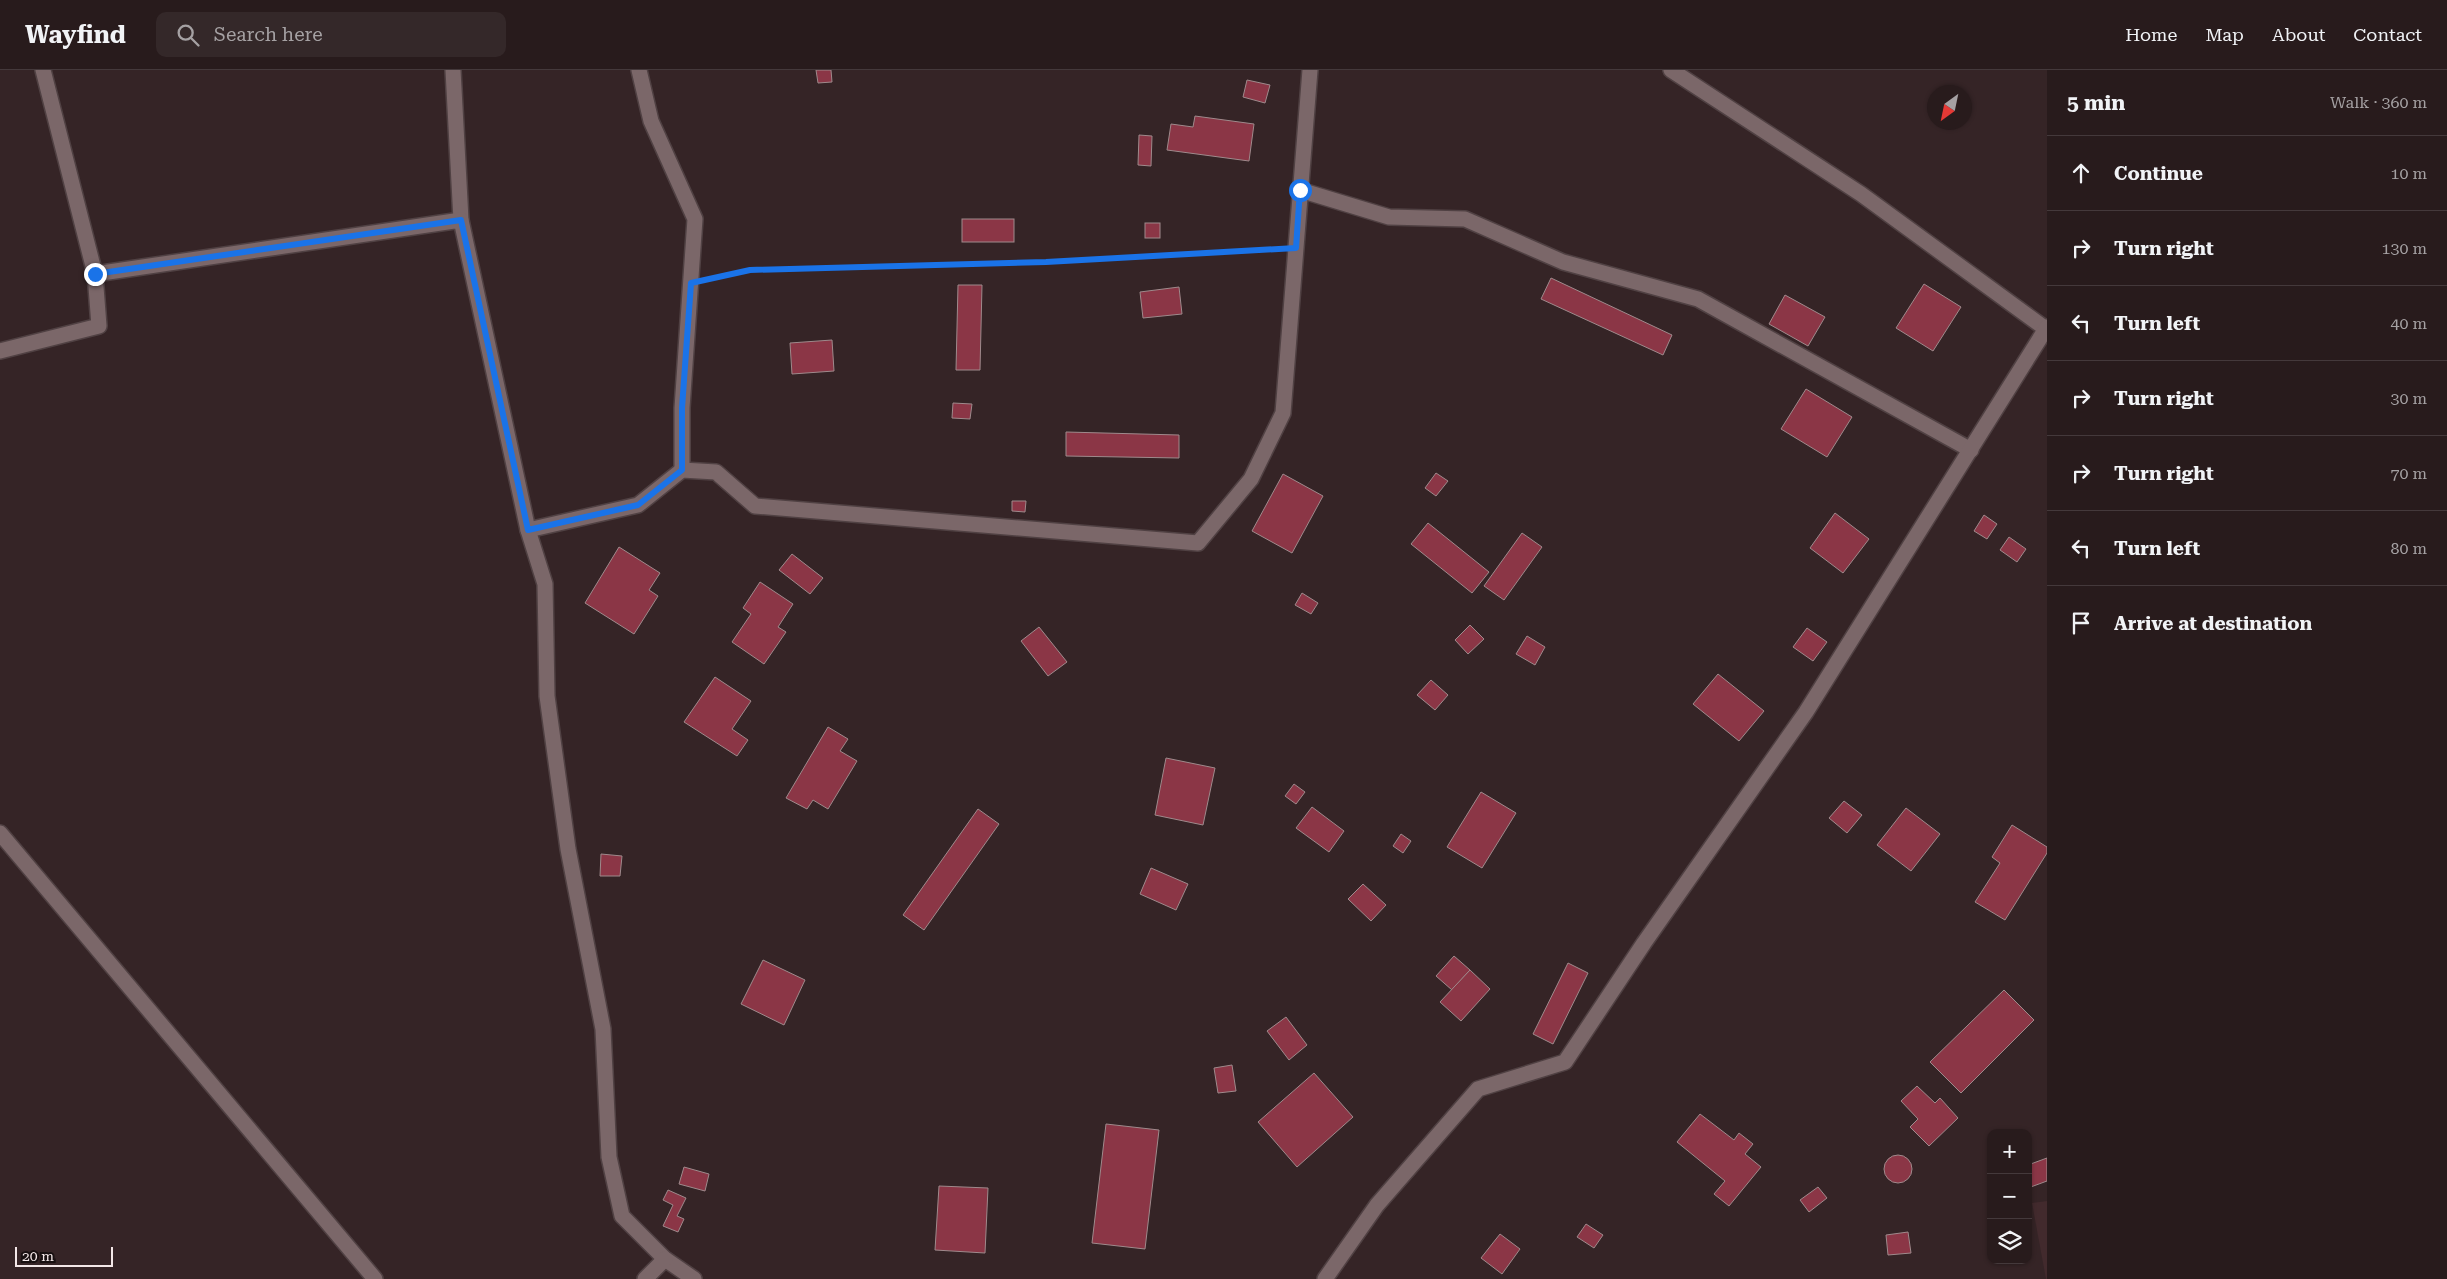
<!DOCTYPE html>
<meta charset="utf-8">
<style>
body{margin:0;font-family:"Roboto Serif",serif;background:#342829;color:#f1f3f6}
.controls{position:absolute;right:15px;bottom:15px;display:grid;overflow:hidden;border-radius:10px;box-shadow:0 1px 4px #0004}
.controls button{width:45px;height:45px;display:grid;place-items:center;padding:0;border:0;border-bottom:1px solid #44393b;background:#281b1c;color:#f1f3f6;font:25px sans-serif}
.compass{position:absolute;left:1927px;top:15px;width:45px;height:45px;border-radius:50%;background:#281b1c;box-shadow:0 1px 4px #0004;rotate:213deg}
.scale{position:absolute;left:15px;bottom:12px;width:98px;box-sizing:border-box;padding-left:5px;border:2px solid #f3e7e8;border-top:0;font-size:14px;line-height:18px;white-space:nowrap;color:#f3e7e8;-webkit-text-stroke:4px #181011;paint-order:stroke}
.stop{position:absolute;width:15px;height:15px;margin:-11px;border:4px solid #1a73e8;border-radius:50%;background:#fff}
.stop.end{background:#1a73e8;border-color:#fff;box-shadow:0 1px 5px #0008}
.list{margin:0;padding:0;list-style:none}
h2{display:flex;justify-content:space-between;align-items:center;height:65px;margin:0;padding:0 20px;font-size:21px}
h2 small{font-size:16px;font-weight:400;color:#a5a1a3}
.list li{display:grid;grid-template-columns:32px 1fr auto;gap:15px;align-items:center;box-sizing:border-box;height:75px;padding:0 20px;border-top:1px solid #44393b}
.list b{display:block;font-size:19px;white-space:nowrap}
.list em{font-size:16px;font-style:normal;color:#a5a1a3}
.icon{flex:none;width:28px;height:28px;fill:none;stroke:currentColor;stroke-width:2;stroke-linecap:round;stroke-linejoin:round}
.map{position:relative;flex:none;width:2047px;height:1209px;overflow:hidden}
header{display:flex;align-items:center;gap:30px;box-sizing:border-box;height:70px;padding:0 25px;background:#281b1c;border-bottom:1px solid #44393b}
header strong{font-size:24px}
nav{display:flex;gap:28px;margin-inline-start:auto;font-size:18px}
.search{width:350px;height:45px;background:#342829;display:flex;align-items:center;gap:12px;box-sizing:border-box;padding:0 18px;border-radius:10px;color:#a5a1a3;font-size:19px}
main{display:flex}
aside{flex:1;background:#281b1c}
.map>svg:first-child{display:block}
</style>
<header>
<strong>Wayfind</strong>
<div class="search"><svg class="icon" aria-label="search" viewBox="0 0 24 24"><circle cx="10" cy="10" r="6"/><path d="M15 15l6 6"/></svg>Search here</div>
<nav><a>Home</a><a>Map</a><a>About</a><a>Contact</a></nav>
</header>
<main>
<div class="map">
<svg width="2047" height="1209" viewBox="0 0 2047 1209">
<rect width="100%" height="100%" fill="#352426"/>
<path fill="#422a2d" d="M 2047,1131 L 2047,1209 L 2046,1209 L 2032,1133 Z"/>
<g fill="#8b3646" stroke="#9f8a8c">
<path d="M 816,0 L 831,0 L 832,12 L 818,13 Z"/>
<path d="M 1247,10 L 1270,15 L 1265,33 L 1243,27 Z"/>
<path d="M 1195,46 L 1254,54 L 1249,91 L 1167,80 L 1171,54 L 1193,57 Z"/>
<path d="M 1139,65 L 1152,66 L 1151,96 L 1138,95 Z"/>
<rect x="962" y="149" width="52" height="23"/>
<rect x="1145" y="153" width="15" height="15"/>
<path d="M 1551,208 L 1672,265 L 1663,285 L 1541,229 Z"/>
<path d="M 1924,214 L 1961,237 L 1933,281 L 1896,258 Z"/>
<path d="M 958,215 L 982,215 L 980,300 L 956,300 Z"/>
<path d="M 1179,217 L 1182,244 L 1143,248 L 1140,222 Z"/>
<path d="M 1785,225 L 1825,247 L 1808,276 L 1769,254 Z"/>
<path d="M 832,270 L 834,301 L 792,304 L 790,273 Z"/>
<path d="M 1806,319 L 1852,347 L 1827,387 L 1781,359 Z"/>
<path d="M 953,333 L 972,334 L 970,349 L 952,348 Z"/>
<path d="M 1066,362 L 1179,365 L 1179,388 L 1066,386 Z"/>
<path d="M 1436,403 L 1448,411 L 1436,426 L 1425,418 Z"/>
<path d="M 1283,404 L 1323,426 L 1292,483 L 1252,461 Z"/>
<path d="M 1012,431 L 1026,431 L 1025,442 L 1012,441 Z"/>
<path d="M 1835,443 L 1869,469 L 1843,503 L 1810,478 Z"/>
<path d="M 1984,445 L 1997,454 L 1987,469 L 1974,461 Z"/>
<path d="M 1428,453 L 1489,502 L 1472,523 L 1411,474 Z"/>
<path d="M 1522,463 L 1542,477 L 1504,530 L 1484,516 Z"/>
<path d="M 2009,467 L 2026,479 L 2017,492 L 2000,480 Z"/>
<path d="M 619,477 L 660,503 L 649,520 L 658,526 L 634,564 L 585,533 Z"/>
<path d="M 792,484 L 823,508 L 810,524 L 779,500 Z"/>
<path d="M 760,512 L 793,534 L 778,557 L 786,562 L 764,594 L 732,572 L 751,544 L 743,538 Z"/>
<path d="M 1302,523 L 1318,533 L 1311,544 L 1295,535 Z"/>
<path d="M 1470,555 L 1484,569 L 1468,584 L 1455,570 Z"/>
<path d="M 1039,557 L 1067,592 L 1048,606 L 1021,571 Z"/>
<path d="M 1807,558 L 1827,572 L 1813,591 L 1793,577 Z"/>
<path d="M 1527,566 L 1545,577 L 1535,595 L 1516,584 Z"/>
<path d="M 1718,604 L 1764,641 L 1739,671 L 1693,634 Z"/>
<path d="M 715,607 L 751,631 L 732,659 L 748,670 L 737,686 L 684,652 Z"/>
<path d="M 1431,610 L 1448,625 L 1435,640 L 1417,625 Z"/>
<path d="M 828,657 L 848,669 L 840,681 L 857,691 L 828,739 L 813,730 L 807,739 L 786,728 Z"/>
<path d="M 1166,688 L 1215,698 L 1203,755 L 1155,745 Z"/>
<path d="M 1294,714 L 1305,722 L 1296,734 L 1285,726 Z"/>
<path d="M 1481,722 L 1516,743 L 1482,798 L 1447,777 Z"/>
<path d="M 1844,731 L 1862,745 L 1847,763 L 1829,748 Z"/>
<path d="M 1312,737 L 1344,761 L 1329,782 L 1296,758 Z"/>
<path d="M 1906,738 L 1940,764 L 1911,801 L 1877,775 Z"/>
<path d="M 978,739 L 999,754 L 924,860 L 903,845 Z"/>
<path d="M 2012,755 L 2047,777 L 2047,783 L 2005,850 L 1975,832 L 2000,793 L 1992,787 Z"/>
<path d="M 1401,764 L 1411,771 L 1403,783 L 1393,776 Z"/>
<path d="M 601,784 L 622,786 L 620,806 L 600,806 Z"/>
<path d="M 1151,798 L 1188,814 L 1176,840 L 1140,824 Z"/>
<path d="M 1363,814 L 1386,835 L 1371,851 L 1348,829 Z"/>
<path d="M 1454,886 L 1470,900 L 1452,920 L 1436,906 Z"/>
<path d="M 763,890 L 805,910 L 784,955 L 741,934 Z"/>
<path d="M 1568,893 L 1588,903 L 1553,974 L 1533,964 Z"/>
<path d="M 1470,900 L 1490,919 L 1461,951 L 1440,932 Z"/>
<path d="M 2004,920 L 2034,950 L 1961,1023 L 1930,992 Z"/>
<path d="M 1286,947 L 1307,975 L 1289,990 L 1267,961 Z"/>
<path d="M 1232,995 L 1236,1021 L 1218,1023 L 1214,998 Z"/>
<path d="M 1314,1003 L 1353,1047 L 1297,1097 L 1258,1052 Z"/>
<path d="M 1917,1016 L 1935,1033 L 1940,1028 L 1958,1048 L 1929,1076 L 1910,1057 L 1918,1049 L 1901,1031 Z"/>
<path d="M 1700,1044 L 1734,1070 L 1739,1063 L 1753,1074 L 1745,1084 L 1761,1097 L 1729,1136 L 1714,1124 L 1725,1111 L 1677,1072 Z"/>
<path d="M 1106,1054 L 1159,1060 L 1145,1179 L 1092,1173 Z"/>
<circle cx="1898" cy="1099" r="14"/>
<path d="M 2047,1088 L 2047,1111 L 2028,1118 L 2028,1095 Z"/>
<path d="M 684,1097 L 709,1104 L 705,1121 L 679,1114 Z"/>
<path d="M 939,1116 L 988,1118 L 985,1183 L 935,1180 Z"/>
<path d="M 1818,1117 L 1827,1128 L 1809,1142 L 1800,1130 Z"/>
<path d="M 668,1120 L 686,1128 L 677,1146 L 684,1149 L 678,1162 L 663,1156 L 673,1135 L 663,1130 Z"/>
<path d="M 1586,1154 L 1603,1165 L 1594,1178 L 1577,1167 Z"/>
<path d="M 1908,1162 L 1911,1183 L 1888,1185 L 1886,1165 Z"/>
<path d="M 1500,1164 L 1520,1179 L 1502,1204 L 1481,1188 Z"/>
</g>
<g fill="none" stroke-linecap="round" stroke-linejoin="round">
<defs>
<g id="lane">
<path d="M 453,0 L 461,150"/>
<path d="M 639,0 L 651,51 L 695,149 L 682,338 L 682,400"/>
<path d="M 1671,0 L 1861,124 L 2046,259"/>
<path d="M 1300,120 L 1389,147 L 1465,149 L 1563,192 L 1698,229 L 1971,380"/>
<path d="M 528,460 L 638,435 L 682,400 L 716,402 L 755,436 L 1198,473 L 1251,409 L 1283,343 L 1310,0"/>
</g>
<g id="street">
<path d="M 43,0 L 95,204 L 461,150 L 528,460 L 545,514 L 547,626 L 568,779 L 603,959 L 609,1087 L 622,1146 L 665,1189 L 694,1209"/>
<path d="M 0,281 L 99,256 L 95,204"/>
<path d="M 0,763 L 375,1209"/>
<path d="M 645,1209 L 665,1189"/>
<path d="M 1325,1209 L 1377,1135 L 1478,1019 L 1565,992 L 1644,873 L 1806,642 L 2047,257"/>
</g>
</defs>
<use href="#lane" stroke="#504143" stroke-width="18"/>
<use href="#street" stroke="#504143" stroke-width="18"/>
<path stroke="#766769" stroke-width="3" stroke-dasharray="5 2.5" stroke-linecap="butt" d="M 716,208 L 750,200 L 1045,192 L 1271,180"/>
<use href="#lane" stroke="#7b6769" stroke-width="15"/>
<use href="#street" stroke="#7b6769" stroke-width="15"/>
</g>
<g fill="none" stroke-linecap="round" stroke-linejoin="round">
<path stroke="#1a73e8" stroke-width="6" d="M 95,204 L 461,150 L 528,460 L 638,435 L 682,400 L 682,338 L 691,213 L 750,200 L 1046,192 L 1296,178 L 1300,120"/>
</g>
</svg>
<div class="controls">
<button>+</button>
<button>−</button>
<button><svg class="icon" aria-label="layers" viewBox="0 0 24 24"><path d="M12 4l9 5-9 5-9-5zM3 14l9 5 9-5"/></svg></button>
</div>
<svg class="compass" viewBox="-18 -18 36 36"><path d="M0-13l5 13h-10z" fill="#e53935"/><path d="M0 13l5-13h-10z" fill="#a5a1a3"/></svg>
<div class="scale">20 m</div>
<div class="stop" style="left:1300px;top:120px"></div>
<div class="stop end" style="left:95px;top:204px"></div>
</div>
<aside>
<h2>5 min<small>Walk · 360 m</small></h2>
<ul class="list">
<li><svg class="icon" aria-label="ahead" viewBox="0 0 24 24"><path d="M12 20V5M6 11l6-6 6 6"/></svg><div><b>Continue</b></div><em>10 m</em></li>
<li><svg class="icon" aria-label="right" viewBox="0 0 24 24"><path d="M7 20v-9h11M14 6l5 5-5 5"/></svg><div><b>Turn right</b></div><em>130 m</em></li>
<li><svg class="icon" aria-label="left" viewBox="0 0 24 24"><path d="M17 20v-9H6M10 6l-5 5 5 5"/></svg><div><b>Turn left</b></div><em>40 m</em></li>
<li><svg class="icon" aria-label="right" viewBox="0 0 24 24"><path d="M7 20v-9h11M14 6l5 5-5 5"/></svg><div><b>Turn right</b></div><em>30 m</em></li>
<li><svg class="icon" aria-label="right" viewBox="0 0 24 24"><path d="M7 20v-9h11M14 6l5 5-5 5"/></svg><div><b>Turn right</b></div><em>70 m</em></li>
<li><svg class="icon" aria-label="left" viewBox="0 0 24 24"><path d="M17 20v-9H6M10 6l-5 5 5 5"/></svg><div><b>Turn left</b></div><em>80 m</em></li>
<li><svg class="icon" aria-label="arrive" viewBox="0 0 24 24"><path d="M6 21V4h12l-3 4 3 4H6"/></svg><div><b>Arrive at destination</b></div></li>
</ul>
</aside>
</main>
